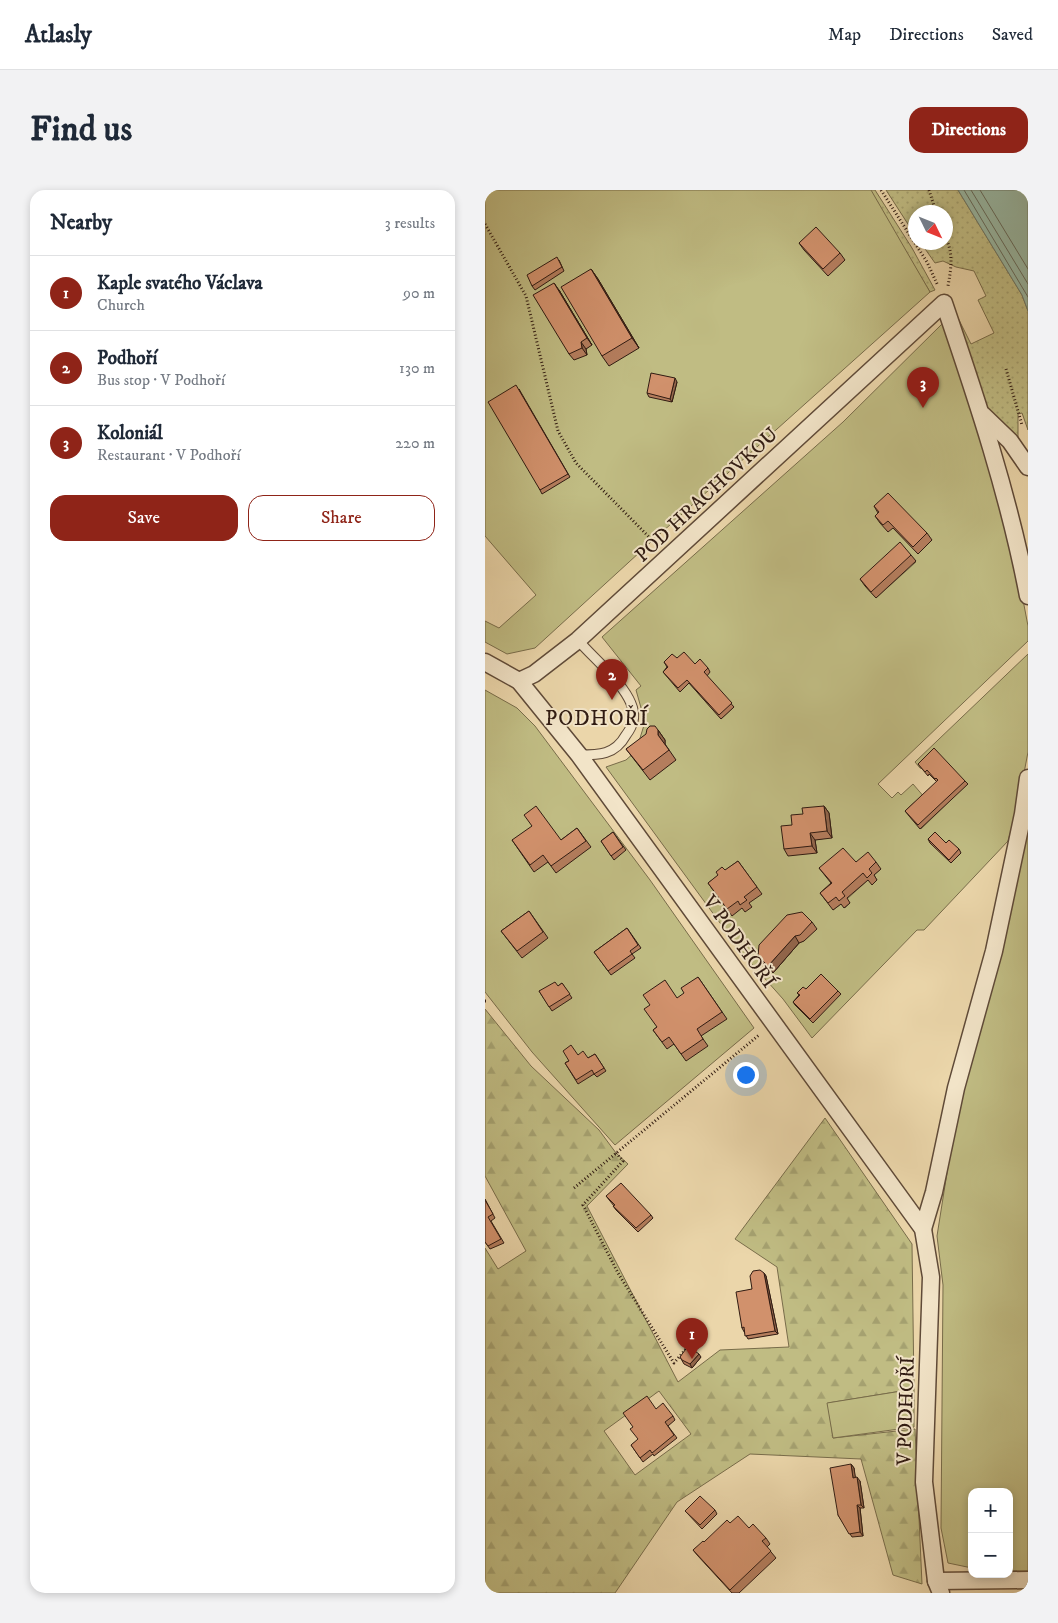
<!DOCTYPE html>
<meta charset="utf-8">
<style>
body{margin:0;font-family:"IM FELL DW Pica",serif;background:#f2f2f3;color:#1f2937}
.controls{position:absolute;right:15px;bottom:15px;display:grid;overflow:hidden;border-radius:10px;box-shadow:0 2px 8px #0003}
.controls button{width:45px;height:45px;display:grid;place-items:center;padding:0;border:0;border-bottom:1px solid #e0e1e3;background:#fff;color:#1f2937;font:25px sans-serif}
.compass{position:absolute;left:423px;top:15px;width:45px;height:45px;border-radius:50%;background:#fff;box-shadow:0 2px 8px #0003;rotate:133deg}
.you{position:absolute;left:260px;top:884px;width:18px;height:18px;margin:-12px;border:4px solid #fff;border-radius:50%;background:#1a73e8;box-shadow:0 0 0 8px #1a73e833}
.badge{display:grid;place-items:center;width:32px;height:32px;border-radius:50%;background:#8f2418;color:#fff;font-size:16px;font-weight:700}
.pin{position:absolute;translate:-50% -41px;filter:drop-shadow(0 1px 2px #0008)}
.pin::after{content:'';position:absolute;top:26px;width:18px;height:15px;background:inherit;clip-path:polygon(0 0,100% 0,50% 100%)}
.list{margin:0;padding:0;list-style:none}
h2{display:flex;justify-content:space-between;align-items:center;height:65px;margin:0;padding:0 20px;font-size:21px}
h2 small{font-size:16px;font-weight:400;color:#747a83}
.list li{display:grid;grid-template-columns:32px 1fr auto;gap:15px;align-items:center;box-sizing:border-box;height:75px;padding:0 20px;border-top:1px solid #e0e1e3}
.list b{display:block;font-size:19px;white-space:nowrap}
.list p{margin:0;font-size:16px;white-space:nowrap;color:#747a83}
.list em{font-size:16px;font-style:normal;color:#747a83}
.actions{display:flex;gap:10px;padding:15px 20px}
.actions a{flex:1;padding:11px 0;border:1px solid #8f2418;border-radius:15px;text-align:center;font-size:18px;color:#8f2418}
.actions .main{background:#8f2418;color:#fff}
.map{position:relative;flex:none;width:543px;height:1403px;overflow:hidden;border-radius:15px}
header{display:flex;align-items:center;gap:30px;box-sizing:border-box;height:70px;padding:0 25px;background:#fff;border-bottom:1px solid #e0e1e3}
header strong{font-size:24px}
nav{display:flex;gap:28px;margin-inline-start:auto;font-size:18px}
.intro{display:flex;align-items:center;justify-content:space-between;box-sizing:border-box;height:120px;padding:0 30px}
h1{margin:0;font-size:35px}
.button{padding:12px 22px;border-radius:15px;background:#8f2418;color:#fff;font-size:18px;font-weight:700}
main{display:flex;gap:30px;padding:0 30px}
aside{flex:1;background:#fff;border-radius:15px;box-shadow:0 2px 8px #0003}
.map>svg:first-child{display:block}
</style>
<header>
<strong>Atlasly</strong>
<nav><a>Map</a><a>Directions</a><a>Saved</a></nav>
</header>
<div class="intro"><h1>Find us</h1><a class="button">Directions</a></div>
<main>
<aside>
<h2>Nearby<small>3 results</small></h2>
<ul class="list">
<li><span class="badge">1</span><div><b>Kaple svatého Václava</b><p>Church</p></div><em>90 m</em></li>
<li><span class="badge">2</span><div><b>Podhoří</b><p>Bus stop · V Podhoří</p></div><em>130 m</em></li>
<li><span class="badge">3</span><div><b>Koloniál</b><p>Restaurant · V Podhoří</p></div><em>220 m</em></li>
</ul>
<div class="actions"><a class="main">Save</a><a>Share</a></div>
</aside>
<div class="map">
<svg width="543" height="1403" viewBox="0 0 543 1403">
<defs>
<pattern id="grass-dots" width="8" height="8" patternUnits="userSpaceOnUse" patternTransform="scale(1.25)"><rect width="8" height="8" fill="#c0bc83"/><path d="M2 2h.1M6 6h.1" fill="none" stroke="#a5a170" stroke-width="1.8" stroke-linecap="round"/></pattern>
<pattern id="forest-firs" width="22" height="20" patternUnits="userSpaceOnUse" patternTransform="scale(1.25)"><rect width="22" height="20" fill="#c0bc83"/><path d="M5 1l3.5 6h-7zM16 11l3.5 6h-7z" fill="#a5a170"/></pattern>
</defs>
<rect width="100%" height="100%" fill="#ebd6aa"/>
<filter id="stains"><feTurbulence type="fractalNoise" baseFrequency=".004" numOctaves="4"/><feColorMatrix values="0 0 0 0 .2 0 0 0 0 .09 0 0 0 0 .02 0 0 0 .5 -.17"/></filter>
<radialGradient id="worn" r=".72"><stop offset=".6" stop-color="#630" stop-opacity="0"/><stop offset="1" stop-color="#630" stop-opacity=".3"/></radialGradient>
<g fill="url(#grass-dots)" stroke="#786c4a">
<path d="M 384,0 L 390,0 L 427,58 L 450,100 L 445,102 Z"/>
<path d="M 401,0 L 473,0 L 537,105 L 543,121 L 543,240 L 537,223 L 533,224 L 533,250 L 494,210 L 471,124 L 486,154 L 509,143 L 493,110 L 501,106 L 489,81 L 471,77 L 458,71 L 450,73 L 436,53 L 460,52 L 460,22 L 430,22 L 430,45 Z"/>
</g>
<path fill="url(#forest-firs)" stroke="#786c4a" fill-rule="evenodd" d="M 0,819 L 46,876 L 114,940 L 131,963 L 143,974 L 102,1016 L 193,1192 L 235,1160 L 304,1157 L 292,1077 L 250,1049 L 340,928 L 427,1054 L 429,1199 L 343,1213 L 348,1248 L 430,1239 L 437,1394 L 408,1385 L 376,1269 L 265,1264 L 192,1312 L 130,1403 L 0,1403 L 0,1058 L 13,1079 L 41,1061 L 0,986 ZM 174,1201 L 206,1244 L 150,1285 L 119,1241 Z"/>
<g fill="#c0bc83" stroke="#786c4a" fill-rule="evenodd">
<path d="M 0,0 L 386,0 L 445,102 L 167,351 L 50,458 L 22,464 L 0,452 L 0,431 L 14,438 L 51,405 L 0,346 ZM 74,100 L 106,155 L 101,159 Z"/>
<path d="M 459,132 L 481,190 L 534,389 L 543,436 L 543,451 L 393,594 L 407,608 L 413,602 L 416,605 L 428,594 L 440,608 L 423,625 L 436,639 L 482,594 L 435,578 L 430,572 L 543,464 L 543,562 L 532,620 L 523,651 L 439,740 L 432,740 L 327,848 L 298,809 L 257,763 L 121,577 L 141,570 L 151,561 L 160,532 L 151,500 L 156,496 L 117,447 L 358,232 ZM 431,372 L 391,408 L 380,396 ZM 185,480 L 249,517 L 236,529 L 204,493 ZM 301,643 L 347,647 L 330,650 L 331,663 ZM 396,679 L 389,685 L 392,690 L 387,694 L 383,690 L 362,709 L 365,713 L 360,718 L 356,714 L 348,720 L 351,699 ZM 331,739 L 319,751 L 314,753 L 288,783 L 278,773 L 277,769 Z"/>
<path d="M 0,500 L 32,518 L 50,536 L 165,690 L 269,838 L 130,955 L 47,862 L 0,802 Z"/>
<path d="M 543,626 L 543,1381 L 524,1381 L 524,1302 L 487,1302 L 487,1378 L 463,1373 L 456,1338 L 458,1095 L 452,1046 L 467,951 Z"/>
<path d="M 429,1199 L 429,1237 L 348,1248 L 342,1213 Z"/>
</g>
<path fill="#98b9a6" stroke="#6e7a6b" d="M 473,0 L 543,0 L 543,121 L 537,105 Z"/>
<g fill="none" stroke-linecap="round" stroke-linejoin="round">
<g stroke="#646a5c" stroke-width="1">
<path d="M 479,0 L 543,107"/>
<path d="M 486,0 L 543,94"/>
<path d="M 495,0 L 543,79"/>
</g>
<defs>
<path id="service" d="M 93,450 C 108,469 155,505 148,531 C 147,536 144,541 141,545 C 130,565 114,565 94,565"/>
<g id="minor">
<path d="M 498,225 L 525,251 L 543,277"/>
<path d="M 0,472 L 34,491 L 94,565 L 438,1039 L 446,1087 L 439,1292 L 451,1391 L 456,1403"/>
<path d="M 34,491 L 49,484 L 93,450 L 459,113 C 492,210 524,306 543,406"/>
<path d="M 438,1039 L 449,1002 L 471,898 L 509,761 L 538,624 L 543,588"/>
<path d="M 451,1391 L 543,1390"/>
</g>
</defs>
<use href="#service" stroke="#5f4a38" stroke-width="11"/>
<use href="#minor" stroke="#5f4a38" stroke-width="19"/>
<g stroke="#301b12" stroke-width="3" stroke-dasharray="1 2.5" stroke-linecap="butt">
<path d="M 396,0 L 442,72 L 453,96"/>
<path d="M 444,0 L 451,22"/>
<path d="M 0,34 L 41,106 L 73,241 L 91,273 L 171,354"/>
<path d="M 460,47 C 469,63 466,79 463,96"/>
<path d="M 521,179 L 537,235"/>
<path d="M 0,811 L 1,811"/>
<path d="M 131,963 L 138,971 L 98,1015 L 133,1083 L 189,1173 L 206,1153 L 215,1158"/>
<path d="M 89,998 L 274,845"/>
</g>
<use href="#service" stroke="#f2e4c8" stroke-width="9"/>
<use href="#minor" stroke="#f2e4c8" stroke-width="16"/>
</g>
<g fill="#b47d5d" stroke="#301b12">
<path d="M 314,53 L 355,63 L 360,70 L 343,86 L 319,60 Z"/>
<path d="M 74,70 L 79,81 L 50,100 L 47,96 Z"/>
<path d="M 106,79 L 113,89 L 154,158 L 124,176 L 117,166 Z"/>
<path d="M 74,100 L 107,155 L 101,159 L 102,165 L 89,170 L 84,164 Z"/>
<path d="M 192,192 L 187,212 L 164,207 L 162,203 Z"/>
<path d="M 34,199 L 85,287 L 57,304 L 55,300 Z"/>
<path d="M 389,316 L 442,343 L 447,350 L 433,364 L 408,338 L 403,342 L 395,333 L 390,326 L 393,323 Z"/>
<path d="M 426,365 L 431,371 L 391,408 L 380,396 L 375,389 Z"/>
<path d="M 192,468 L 223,478 L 225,482 L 222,486 L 249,517 L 236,529 L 204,493 L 195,502 L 178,482 L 182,477 L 179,472 Z"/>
<path d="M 173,540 L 180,550 L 180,554 L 191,570 L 165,590 L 141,559 Z"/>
<path d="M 433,574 L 480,591 L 483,594 L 435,639 L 420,621 L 452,592 L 444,584 L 443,586 Z"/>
<path d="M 339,616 L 344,623 L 347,648 L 330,650 L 332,663 L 303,666 L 299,659 L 307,635 L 318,624 Z"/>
<path d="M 92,638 L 106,657 L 71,683 L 63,672 L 49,682 L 27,650 L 76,650 Z"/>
<path d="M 128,642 L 141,660 L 129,670 L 116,651 Z"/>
<path d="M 443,649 L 461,653 L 474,659 L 476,663 L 466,673 L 445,653 Z"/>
<path d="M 253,671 L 277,704 L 264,713 L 267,717 L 260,722 L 257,718 L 247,726 L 223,693 Z"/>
<path d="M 371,672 L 391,672 L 396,679 L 389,685 L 392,690 L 387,695 L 383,690 L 362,708 L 365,713 L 359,718 L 356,714 L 348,720 L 335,703 L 346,693 L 334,678 Z"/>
<path d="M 44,721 L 63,748 L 37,768 L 16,741 Z"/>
<path d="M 327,732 L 332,739 L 319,751 L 314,753 L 288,783 L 278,773 L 273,766 Z"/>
<path d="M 142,738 L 156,758 L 147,764 L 150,768 L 126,785 L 109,762 Z"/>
<path d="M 213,787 L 242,829 L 216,846 L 223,856 L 201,871 L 189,854 L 182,859 L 168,840 L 172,837 Z"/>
<path d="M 77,793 L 87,808 L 67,821 L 54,801 L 73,796 Z"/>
<path d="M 321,799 L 353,801 L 356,804 L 328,833 L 310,815 L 308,812 L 314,805 L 312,803 Z"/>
<path d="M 110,864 L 121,881 L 112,887 L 109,884 L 93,894 L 80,873 L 93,865 L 103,868 Z"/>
<path d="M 121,1006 L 166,1025 L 168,1028 L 153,1042 L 131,1020 L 128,1016 L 129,1016 Z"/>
<path d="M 0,1009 L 10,1028 L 6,1031 L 19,1053 L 5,1059 L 0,1052 Z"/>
<path d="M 279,1083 L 281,1086 L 293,1144 L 263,1149 L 257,1138 L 267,1099 Z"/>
<path d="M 195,1167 L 216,1167 L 207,1178 L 199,1174 Z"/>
<path d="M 171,1219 L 188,1226 L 190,1230 L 183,1236 L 192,1248 L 169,1266 L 168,1264 L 158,1272 L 146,1255 L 153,1250 Z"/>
<path d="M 366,1274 L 369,1278 L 370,1288 L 375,1291 L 379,1318 L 375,1318 L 378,1346 L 367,1347 L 353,1325 Z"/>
<path d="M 230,1320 L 232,1324 L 217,1339 L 203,1324 L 200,1321 Z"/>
<path d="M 245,1333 L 264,1338 L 281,1348 L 285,1354 L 282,1357 L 291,1368 L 254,1403 L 247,1403 L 213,1366 L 208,1360 Z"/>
</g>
<g fill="#92664c" stroke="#301b12">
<path d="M 106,79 L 113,89 L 154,158 L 147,148 Z"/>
<path d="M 69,93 L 74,100 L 107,155 L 102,148 Z"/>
<path d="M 96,152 L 101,159 L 102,165 L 97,158 Z"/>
<path d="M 190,188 L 192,192 L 187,212 L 185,209 Z"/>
<path d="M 173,540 L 180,550 L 180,555 L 173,545 Z"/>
<path d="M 339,616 L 344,623 L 347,648 L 342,641 Z"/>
<path d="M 325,643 L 330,650 L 332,663 L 327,656 Z"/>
<path d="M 310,746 L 314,753 L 288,783 L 283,776 Z"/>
<path d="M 279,1083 L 281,1086 L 293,1144 L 290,1141 Z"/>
<path d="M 214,1164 L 216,1167 L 207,1178 L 205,1174 Z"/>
<path d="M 366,1274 L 369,1278 L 371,1291 L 368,1288 Z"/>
<path d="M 372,1287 L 375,1291 L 379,1318 L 376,1315 Z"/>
<path d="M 372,1315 L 375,1318 L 378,1346 L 375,1342 Z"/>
</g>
<g fill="#d1916c" stroke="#301b12">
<path d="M 331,37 L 355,63 L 338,79 L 314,53 Z"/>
<path d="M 72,67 L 77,77 L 47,96 L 42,85 Z"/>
<path d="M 106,79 L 147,148 L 117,166 L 76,97 Z"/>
<path d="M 69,93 L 102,148 L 96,152 L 97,158 L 84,164 L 48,105 Z"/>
<path d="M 166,183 L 190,188 L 185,209 L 162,203 Z"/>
<path d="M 31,195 L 83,284 L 55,300 L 3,212 Z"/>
<path d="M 403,303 L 442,343 L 428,357 L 403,331 L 398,335 L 390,326 L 394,322 L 389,316 Z"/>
<path d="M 415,352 L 426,365 L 386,402 L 375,389 Z"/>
<path d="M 199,462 L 210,474 L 215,469 L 223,478 L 219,482 L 247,513 L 234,525 L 202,490 L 193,498 L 178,482 L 183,477 L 179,472 L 187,464 L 192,468 Z"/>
<path d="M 165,536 L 170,536 L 173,540 L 173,545 L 184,560 L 158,580 L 141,559 L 161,544 L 162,539 Z"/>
<path d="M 449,558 L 480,591 L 433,635 L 420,621 L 453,590 L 451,588 L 450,589 L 442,580 L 440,582 L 433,574 Z"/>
<path d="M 51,616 L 76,650 L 92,638 L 101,651 L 66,676 L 58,665 L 45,675 L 27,650 L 47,636 L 39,625 Z"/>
<path d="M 339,616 L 342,641 L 325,643 L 327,656 L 299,659 L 296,636 L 307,635 L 306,625 L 318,624 L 317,618 Z"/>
<path d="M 128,642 L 138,657 L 126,666 L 116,651 Z"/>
<path d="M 450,642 L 461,653 L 464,650 L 474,659 L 464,670 L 443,649 Z"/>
<path d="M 358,658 L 371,672 L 383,662 L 391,672 L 384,679 L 387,683 L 382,688 L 378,683 L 357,702 L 360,706 L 354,711 L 351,707 L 343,713 L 335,703 L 347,693 L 334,678 Z"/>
<path d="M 253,671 L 272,697 L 259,707 L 262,710 L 255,715 L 253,711 L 242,719 L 223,693 L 233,685 L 231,682 L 237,677 L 240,680 Z"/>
<path d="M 44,721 L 58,742 L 32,761 L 16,741 Z"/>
<path d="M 317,722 L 327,732 L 315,745 L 310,746 L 283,776 L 273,766 L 274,755 L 302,725 Z"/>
<path d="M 142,738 L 153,755 L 145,761 L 147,764 L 123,781 L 109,762 Z"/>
<path d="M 336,784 L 353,801 L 325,829 L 308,812 L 315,805 L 312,803 L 318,797 L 321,799 Z"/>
<path d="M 213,787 L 237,822 L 212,839 L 218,849 L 196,864 L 184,847 L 177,852 L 168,840 L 172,837 L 159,819 L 165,815 L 158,805 L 180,790 L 192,808 L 199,803 L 196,798 Z"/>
<path d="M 70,792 L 73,796 L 77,793 L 85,804 L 64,817 L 54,801 Z"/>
<path d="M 86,855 L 93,865 L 98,861 L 103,868 L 110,864 L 119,878 L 109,884 L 107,880 L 91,890 L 80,873 L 84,871 L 78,861 Z"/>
<path d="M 136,993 L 166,1025 L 151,1038 L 128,1016 L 130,1015 L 121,1006 Z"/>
<path d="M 0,1010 L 8,1024 L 3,1027 L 16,1049 L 3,1056 L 0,1052 Z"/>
<path d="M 275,1080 L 279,1083 L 290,1141 L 260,1146 L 259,1137 L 257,1138 L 251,1102 L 267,1099 L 265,1086 L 268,1081 Z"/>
<path d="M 203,1156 L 214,1164 L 205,1174 L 197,1170 L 195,1167 Z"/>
<path d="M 162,1206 L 171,1219 L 178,1213 L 188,1226 L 180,1232 L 189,1245 L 167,1263 L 165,1260 L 155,1268 L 146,1255 L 153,1249 L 145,1239 L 148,1237 L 138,1223 Z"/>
<path d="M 366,1274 L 368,1288 L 372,1287 L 376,1315 L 372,1315 L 375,1342 L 364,1344 L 353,1325 L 345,1278 Z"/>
<path d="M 215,1306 L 230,1320 L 215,1335 L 200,1321 Z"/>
<path d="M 253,1326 L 264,1338 L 268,1334 L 281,1348 L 277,1351 L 286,1361 L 245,1400 L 208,1360 L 218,1351 L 219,1352 L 242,1330 L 245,1333 Z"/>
</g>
<g text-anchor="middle" stroke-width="4" stroke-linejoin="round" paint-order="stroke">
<g font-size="20" fill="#301b12" stroke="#f2e4c8">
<text transform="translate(221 304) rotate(-43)" y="7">POD HRACHOVKOU</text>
<text transform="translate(255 751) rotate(54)" y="7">V PODHOŘÍ</text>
<text transform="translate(420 1221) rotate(-88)" y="7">V PODHOŘÍ</text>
</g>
<g font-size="21" letter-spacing="1" fill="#301b12" stroke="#f2e4c8">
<text x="112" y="535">PODHOŘÍ</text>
</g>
</g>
<rect width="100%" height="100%" filter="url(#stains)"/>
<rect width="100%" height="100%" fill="url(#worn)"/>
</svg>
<div class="controls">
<button>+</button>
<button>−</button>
</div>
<svg class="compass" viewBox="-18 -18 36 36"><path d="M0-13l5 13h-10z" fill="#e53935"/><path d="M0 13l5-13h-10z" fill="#747a83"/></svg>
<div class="you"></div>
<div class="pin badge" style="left:207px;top:1169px">1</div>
<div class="pin badge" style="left:127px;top:510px">2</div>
<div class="pin badge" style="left:438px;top:218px">3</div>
</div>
</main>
